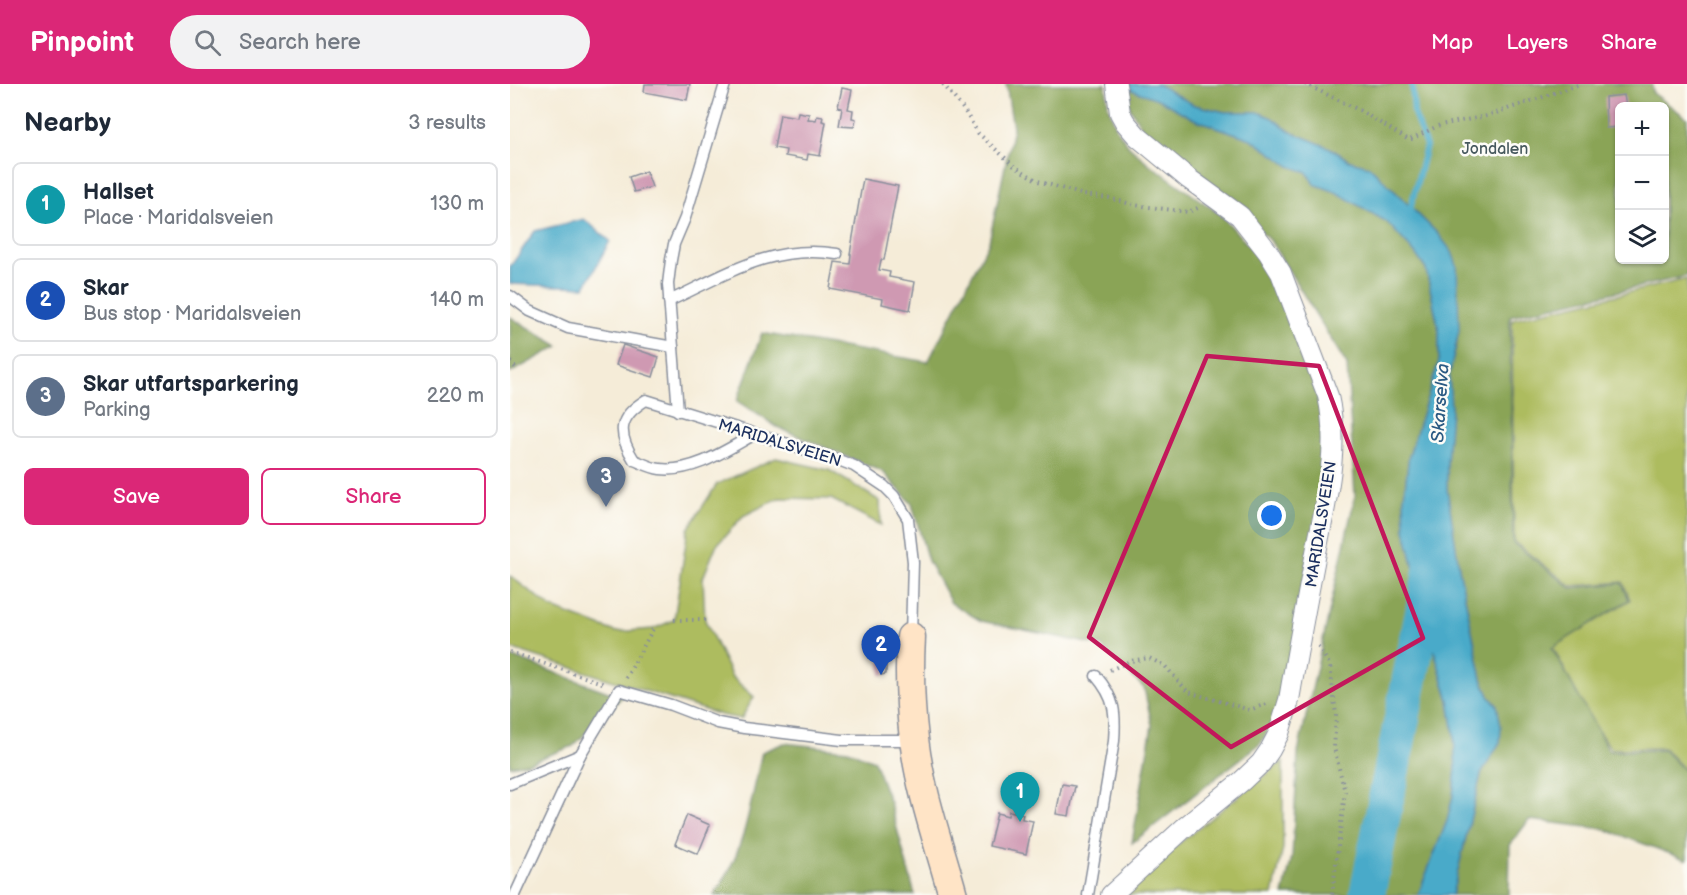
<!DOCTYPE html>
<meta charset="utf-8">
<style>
body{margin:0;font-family:"Balsamiq Sans",sans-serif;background:#f2f2f3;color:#1f2937}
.controls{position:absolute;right:18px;top:18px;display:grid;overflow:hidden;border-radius:9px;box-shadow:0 2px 4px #0004}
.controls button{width:54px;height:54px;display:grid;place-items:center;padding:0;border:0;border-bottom:2px solid #e0e1e3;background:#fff;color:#1f2937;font:30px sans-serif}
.you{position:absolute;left:762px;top:432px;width:21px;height:21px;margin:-15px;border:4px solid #fff;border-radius:50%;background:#1a73e8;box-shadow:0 0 0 9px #1a73e833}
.badge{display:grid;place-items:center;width:39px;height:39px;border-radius:50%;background:#db2777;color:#fff;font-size:20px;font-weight:700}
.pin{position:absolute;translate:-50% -50px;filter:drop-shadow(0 2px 3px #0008)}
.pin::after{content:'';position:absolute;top:32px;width:21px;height:18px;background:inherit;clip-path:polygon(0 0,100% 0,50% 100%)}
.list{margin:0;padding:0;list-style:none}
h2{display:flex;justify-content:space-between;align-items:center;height:78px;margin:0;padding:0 24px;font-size:26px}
h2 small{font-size:20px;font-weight:400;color:#747a83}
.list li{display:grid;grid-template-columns:39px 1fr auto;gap:18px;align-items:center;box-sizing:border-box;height:84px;margin:0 12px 12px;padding:0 12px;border:2px solid #e0e1e3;border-radius:9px}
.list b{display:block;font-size:22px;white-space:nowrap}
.list p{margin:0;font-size:20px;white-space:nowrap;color:#747a83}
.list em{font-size:20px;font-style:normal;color:#747a83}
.actions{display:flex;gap:12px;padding:18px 24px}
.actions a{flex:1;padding:14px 0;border:2px solid #db2777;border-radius:9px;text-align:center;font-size:21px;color:#db2777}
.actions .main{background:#db2777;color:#fff}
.icon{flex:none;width:33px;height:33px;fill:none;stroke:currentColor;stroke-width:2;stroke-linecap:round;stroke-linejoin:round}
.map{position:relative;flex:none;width:1177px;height:811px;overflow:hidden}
header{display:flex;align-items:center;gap:36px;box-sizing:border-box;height:84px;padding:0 30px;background:#db2777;color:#fff}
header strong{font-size:28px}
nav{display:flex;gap:33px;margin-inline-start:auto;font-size:21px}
.search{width:420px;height:54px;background:#f2f2f3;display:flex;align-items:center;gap:15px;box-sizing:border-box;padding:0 21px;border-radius:33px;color:#747a83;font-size:22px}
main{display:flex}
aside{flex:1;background:#fff}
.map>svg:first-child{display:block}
</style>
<header>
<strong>Pinpoint</strong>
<div class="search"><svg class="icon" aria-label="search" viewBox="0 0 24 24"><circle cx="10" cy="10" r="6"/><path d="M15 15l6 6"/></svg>Search here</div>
<nav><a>Map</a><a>Layers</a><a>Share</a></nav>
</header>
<main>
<aside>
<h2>Nearby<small>3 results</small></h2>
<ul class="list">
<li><span class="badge" style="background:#0f9aa8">1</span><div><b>Hallset</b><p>Place · Maridalsveien</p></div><em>130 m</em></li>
<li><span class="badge" style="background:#1a4fb4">2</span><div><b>Skar</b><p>Bus stop · Maridalsveien</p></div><em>140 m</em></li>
<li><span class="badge" style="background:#5c6f8a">3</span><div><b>Skar utfartsparkering</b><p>Parking</p></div><em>220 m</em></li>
</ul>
<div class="actions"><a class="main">Save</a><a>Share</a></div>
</aside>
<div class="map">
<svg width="1177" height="811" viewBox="0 0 1177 811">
<rect width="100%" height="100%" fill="#fdfcf7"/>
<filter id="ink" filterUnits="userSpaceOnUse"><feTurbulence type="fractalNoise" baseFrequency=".0167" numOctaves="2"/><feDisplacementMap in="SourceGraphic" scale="12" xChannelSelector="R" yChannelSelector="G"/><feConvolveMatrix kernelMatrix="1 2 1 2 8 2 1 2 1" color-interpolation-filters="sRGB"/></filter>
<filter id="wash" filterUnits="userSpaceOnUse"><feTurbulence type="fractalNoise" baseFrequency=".008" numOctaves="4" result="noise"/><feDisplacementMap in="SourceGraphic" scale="24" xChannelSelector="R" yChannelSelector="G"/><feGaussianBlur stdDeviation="1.35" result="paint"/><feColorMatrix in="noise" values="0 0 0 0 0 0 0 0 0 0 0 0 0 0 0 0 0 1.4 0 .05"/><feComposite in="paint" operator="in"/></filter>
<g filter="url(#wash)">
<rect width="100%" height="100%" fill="#f5ecd8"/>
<g fill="#adbc5f" stroke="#64765e" stroke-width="1.5">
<path d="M 1177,195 L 1177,688 L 1154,664 L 1101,665 L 1081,637 L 1043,563 L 1120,516 L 1113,498 L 1061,502 L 1004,458 L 1002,235 Z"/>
<path d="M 266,374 L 319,386 L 370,417 L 371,441 L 321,415 L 269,414 L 233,432 L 206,462 L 193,494 L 195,536 L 222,593 L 244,613 L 231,635 L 211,631 L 0,564 L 0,492 L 42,524 L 106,548 L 143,545 L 164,536 L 178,445 L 207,400 Z"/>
<path d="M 773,677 L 773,764 L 763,811 L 604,811 Z"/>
</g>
<g fill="#8aa456" stroke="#526a5a" stroke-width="1.5" fill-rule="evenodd">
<path d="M 496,0 L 596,0 L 598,22 L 607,46 L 619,62 L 638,79 L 711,131 L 745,169 L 806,289 L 819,387 L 777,614 L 751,659 L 622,759 L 642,641 L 634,604 L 591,562 L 471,537 L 441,519 L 418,477 L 402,420 L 373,388 L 267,343 L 227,317 L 252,249 L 418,278 L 479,158 L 503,44 Z"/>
<path d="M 647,0 L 1142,0 L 1143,9 L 1177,34 L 1177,192 L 1000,232 L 1003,459 L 1061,504 L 1112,499 L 1119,516 L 1042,564 L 1099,667 L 1154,666 L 1177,689 L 1177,776 L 1094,745 L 1019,736 L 1000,761 L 999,811 L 942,811 L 971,690 L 990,658 L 987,621 L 979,612 L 972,595 L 950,490 L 937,405 L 937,378 L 941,324 L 939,293 L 941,280 L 947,260 L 948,231 L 946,207 L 929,151 L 859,82 L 840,77 L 820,64 L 781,48 L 762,34 L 748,28 L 715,28 L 684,21 ZM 1110,22 L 1154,22 L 1154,176 L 1110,176 Z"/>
<path d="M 617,3 L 648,15 L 684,35 L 741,55 L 780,82 L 797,88 L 804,100 L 826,108 L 877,138 L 905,169 L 916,185 L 929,246 L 929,277 L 899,372 L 894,413 L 895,445 L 919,550 L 939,616 L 944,650 L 946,685 L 943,712 L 937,737 L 908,811 L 773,811 L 782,773 L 788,668 L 845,412 L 837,281 L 760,156 L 633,46 L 620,24 Z"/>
<path d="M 0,233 L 49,262 L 0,289 Z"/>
<path d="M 0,572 L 112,613 L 63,662 L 18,679 L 0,682 Z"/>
<path d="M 274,659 L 338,666 L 364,677 L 380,719 L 405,811 L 204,811 C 235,770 241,716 252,668 Z"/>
</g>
<g fill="#49aac9" stroke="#326c94" stroke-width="1.5">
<path d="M 604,0 L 647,0 L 684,21 L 715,28 L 748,28 L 762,34 L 781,48 L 820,64 L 840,77 L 859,82 L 929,151 L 942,168 L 947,182 L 949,246 L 939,293 L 941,324 L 937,378 L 937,405 L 950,490 L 972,595 L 979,612 L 987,621 L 991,643 L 990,658 L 971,690 L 942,811 L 908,811 L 937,737 L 943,712 L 946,685 L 944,650 L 939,616 L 919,550 L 895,445 L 894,413 L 899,372 L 929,277 L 929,246 L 916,185 L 905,169 L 877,138 L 826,108 L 804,100 L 797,88 L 780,82 L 741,55 L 684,35 L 648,15 Z"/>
<path d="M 74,135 L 100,157 L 75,203 L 0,200 L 0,183 L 25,147 Z"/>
</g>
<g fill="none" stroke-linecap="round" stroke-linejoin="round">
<path stroke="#49aac9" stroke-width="6" d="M 899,130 L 916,62 L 904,30 L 902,0"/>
<path stroke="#49aac9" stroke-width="36" d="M 857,811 L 923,478"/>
</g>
<g id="blocks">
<g fill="#cf99b2">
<path d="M 135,0 L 180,0 L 177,16 L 134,8 Z"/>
<path d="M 332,4 L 342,6 L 338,25 L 343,26 L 342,34 L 346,35 L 344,43 L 329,42 L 332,24 L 328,23 Z"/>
<path d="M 1114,11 L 1116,22 L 1110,22 L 1110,43 L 1096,44 L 1095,13 Z"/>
<path d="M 288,28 L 299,30 L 298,35 L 306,36 L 307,32 L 313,33 L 312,37 L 316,38 L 310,72 L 298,70 L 297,76 L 275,72 L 276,66 L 264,64 L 270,30 L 287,33 Z"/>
<path d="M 136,87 L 142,103 L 124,108 L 119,93 Z"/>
<path d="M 353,95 L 388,102 L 374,176 L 371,176 L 369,186 L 380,188 L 379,193 L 405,198 L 400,226 L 372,220 L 373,215 L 320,205 L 325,178 L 340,180 L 341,170 L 340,170 Z"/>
<path d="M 113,261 L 149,273 L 143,293 L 106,281 Z"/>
<path d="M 370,577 L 376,577 L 376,590 L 371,591 Z"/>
<path d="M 552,700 L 565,702 L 559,732 L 546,730 Z"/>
<path d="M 499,727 L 513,730 L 512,735 L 523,737 L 516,770 L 479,762 L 487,729 L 498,732 Z"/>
<path d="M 177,731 L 200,741 L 188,770 L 165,760 Z"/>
</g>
</g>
</g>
<g filter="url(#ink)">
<use href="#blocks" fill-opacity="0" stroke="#888e9b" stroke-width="1.5"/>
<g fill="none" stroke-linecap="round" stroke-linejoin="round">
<defs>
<g id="lane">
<path d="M 0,212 L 20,227 L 58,244 L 163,263"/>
<path d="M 159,217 C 217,190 261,160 327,170"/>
<path d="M 168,327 L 158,200 L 161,176 L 164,160 L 175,134 L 215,0"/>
<path d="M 245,350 C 218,365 183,389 150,385 C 141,384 132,379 124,376 C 107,349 108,333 136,316 L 326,375 L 344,382 L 374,402 L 384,412 L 398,435 L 403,478 L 401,553"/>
<path d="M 0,700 L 70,671"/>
<path d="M 5,811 L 70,671 L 109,606 L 161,621 L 208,639 L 234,644 L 332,656 L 404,656"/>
<path d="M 578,811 L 604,657 C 606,629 605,614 586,592"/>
</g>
<path id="street" d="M 601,811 L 674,744 L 732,697 L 751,679 L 760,666 L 769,649 L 779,616 C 788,563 798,510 808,458 C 818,409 829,361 818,312 L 771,189 L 758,168 L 730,132 L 679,95 L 627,52 L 615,38 L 610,29 L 606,0"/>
<path id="secondary" d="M 401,553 C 399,587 400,621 404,655 C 410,707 429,760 443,811"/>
</defs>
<use href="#lane" stroke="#888e9b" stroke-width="13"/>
<use href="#street" stroke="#888e9b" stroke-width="22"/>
<use href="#secondary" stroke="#888e9b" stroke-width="31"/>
<g stroke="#888e9b" stroke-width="4" stroke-dasharray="1.5 4.5" stroke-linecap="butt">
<path d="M 433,0 L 454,26 L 468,49 L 504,82 L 528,97 L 574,111 L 599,114 L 624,121 L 678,128 L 688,124"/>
<path d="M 795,0 L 849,26 L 897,55 L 901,55 L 930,41 L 977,32 L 1071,0"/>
<path d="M 0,278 L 6,284"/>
<path d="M 164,536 L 195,536"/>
<path d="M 808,563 L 820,581 L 826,631 L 824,664 L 835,708 L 822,811"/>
<path d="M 0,568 L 95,600"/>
<path d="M 600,586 L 620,577 L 639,574 L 655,582 L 678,608 L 740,626 L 759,619"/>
<path d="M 116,594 L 143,545"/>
</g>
<use href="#lane" stroke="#fff" stroke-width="10"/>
<use href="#street" stroke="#fff" stroke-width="20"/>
<use href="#secondary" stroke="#ffe4c6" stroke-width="28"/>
</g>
</g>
<path fill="none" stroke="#c2185b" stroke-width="4.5" stroke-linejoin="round" d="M 697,272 L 809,282 L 913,554 L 721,663 L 579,553 Z"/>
<g text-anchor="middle" stroke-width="5" stroke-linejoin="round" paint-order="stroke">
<g font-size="16" fill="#47595e" stroke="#fdfcf7">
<text x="985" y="70">Jondalen</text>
</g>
<g font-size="16" fill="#1b2f5e" stroke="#fdfcf7">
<text transform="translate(270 358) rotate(17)" y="6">MARIDALSVEIEN</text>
<text transform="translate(810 440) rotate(-81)" y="6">MARIDALSVEIEN</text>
</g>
<g font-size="18" font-style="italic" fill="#2b5a83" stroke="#fdfcf7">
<text transform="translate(930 319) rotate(-86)" y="6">Skarselva</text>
</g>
</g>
</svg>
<div class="controls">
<button>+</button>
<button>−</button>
<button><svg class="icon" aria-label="layers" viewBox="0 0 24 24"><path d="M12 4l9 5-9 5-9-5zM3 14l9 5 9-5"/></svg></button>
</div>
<div class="you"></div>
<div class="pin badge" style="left:510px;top:738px;background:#0f9aa8">1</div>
<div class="pin badge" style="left:371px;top:591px;background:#1a4fb4">2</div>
<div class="pin badge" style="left:96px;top:423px;background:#5c6f8a">3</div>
</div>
</main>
